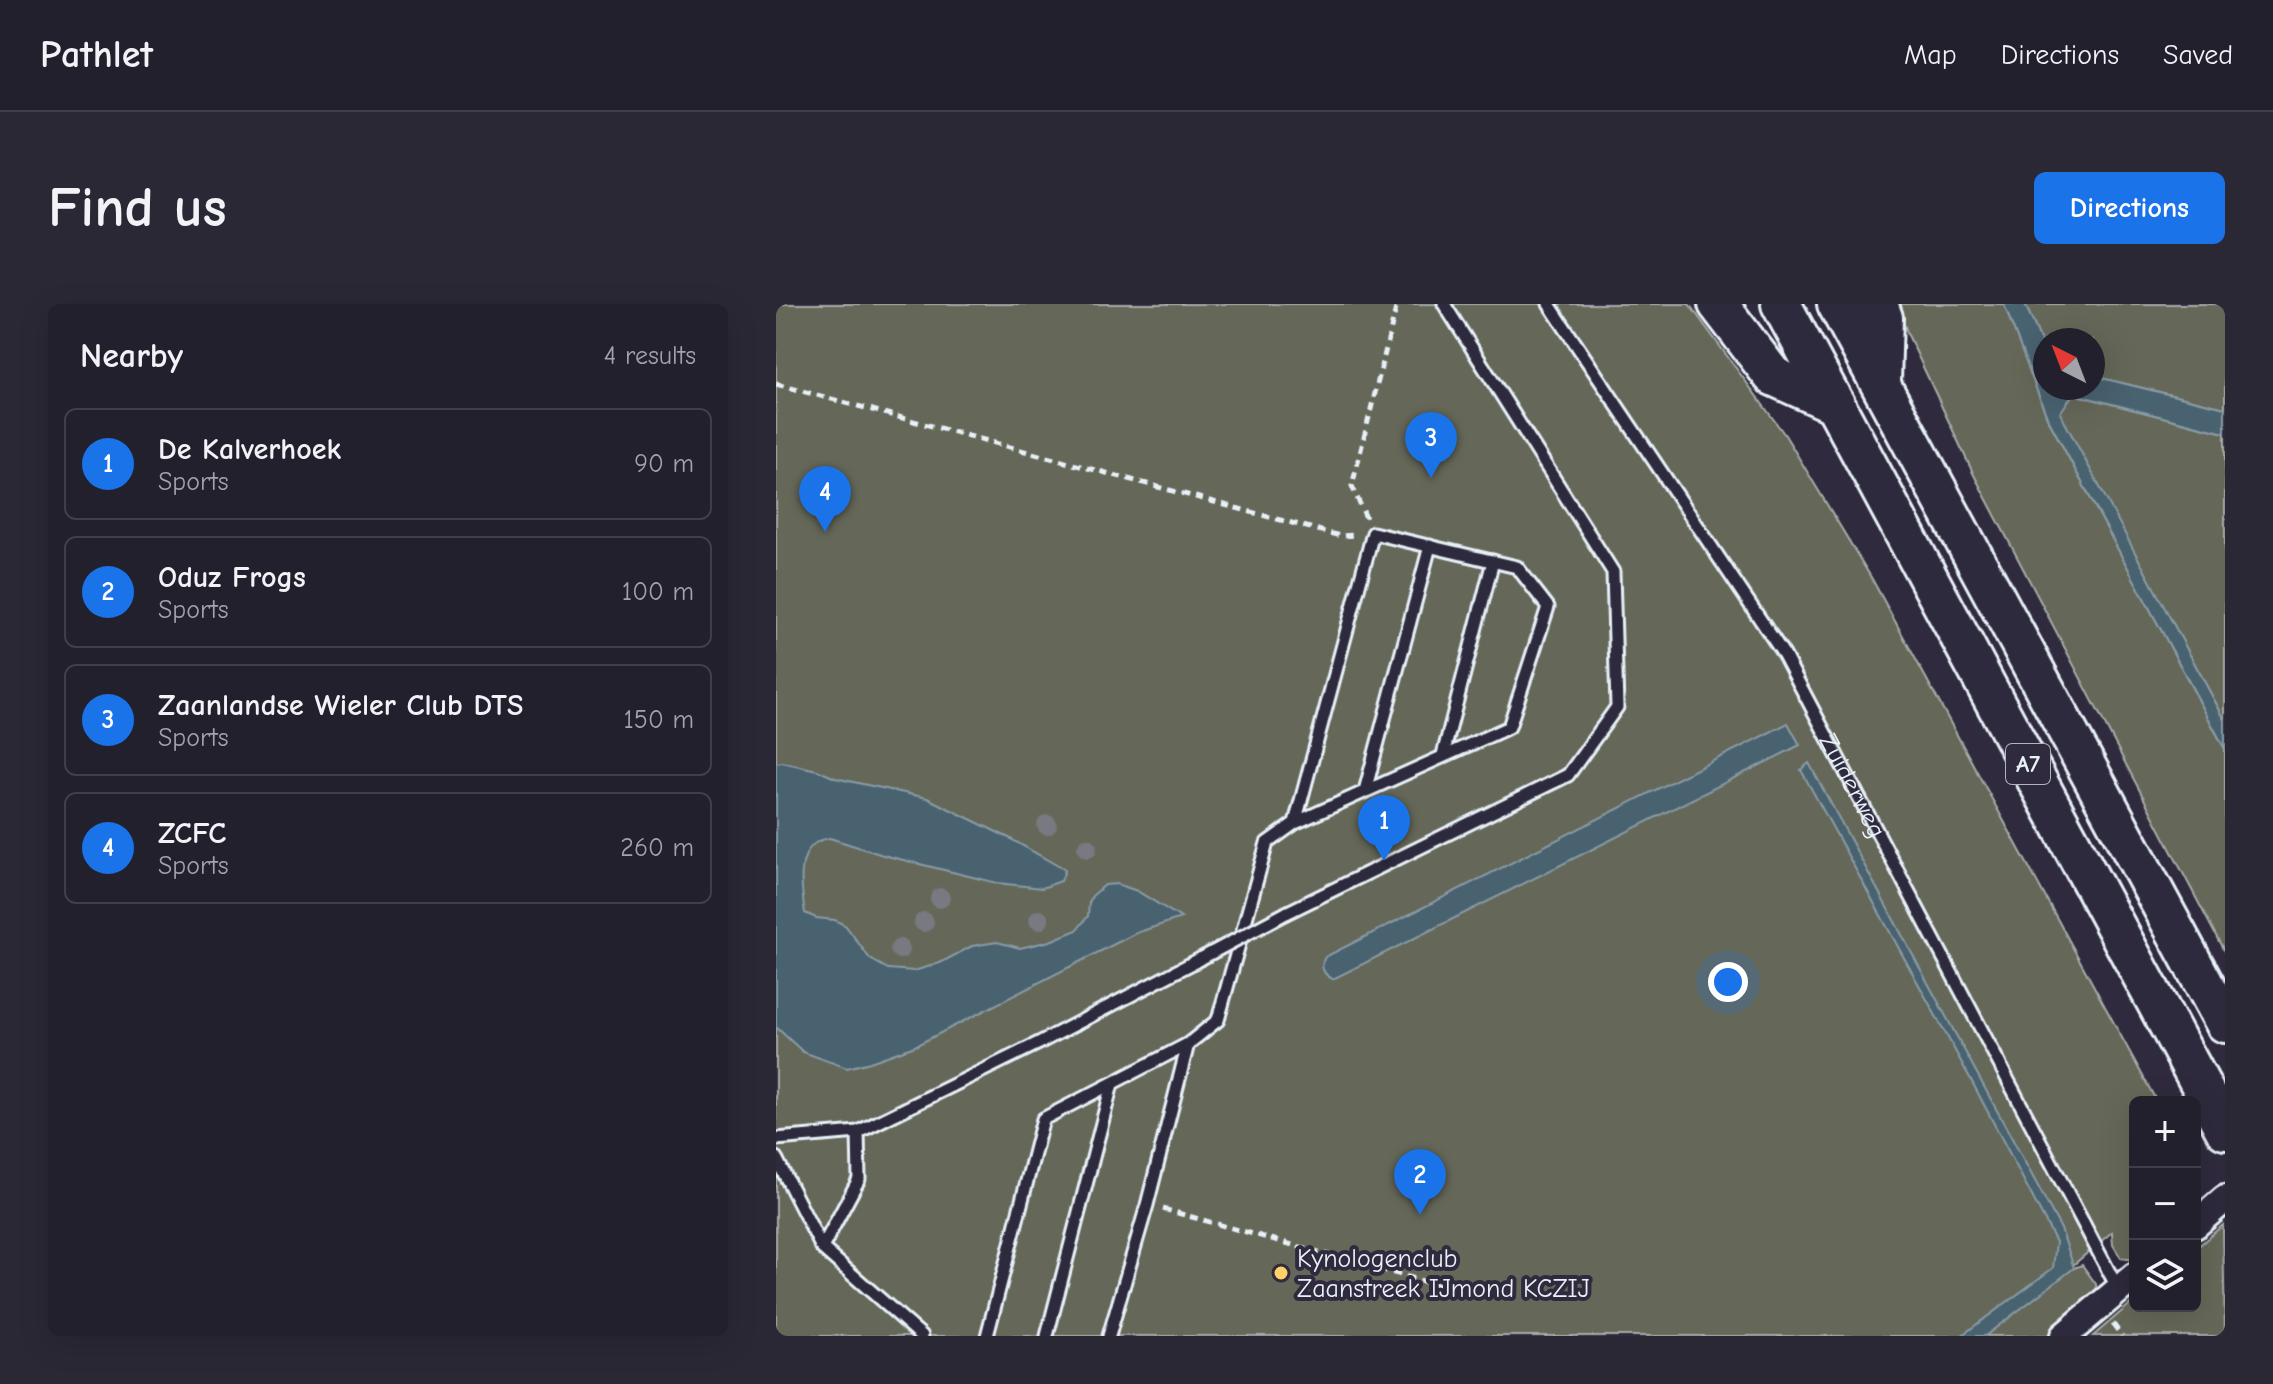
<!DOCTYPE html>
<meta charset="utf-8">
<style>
body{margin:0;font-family:"Comic Neue",sans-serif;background:#2b2836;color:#f1f3f6}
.controls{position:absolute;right:24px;bottom:24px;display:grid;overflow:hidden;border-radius:12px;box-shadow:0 8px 32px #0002}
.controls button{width:72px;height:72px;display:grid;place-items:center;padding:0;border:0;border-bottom:2px solid #403e4a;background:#23202e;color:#f1f3f6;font:40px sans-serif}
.compass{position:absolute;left:1257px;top:24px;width:72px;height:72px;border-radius:50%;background:#23202e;box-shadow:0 8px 32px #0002;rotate:318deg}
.you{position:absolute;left:952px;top:678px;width:28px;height:28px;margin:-20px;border:6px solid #fff;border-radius:50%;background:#1a73e8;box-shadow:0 0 0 12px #1a73e833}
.badge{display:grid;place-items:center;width:52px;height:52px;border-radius:50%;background:#1a73e8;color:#fff;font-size:26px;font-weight:700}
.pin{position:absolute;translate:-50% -66px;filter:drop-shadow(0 2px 4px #0008)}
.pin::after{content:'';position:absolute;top:42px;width:28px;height:24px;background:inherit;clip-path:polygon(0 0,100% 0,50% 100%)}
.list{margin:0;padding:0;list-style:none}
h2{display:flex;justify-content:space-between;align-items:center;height:104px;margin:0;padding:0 32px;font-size:34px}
h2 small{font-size:26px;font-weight:400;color:#a3a3aa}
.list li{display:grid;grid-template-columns:52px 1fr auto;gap:24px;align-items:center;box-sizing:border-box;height:112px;margin:0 16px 16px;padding:0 16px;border:2px solid #403e4a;border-radius:12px}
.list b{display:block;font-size:30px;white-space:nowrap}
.list p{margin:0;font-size:26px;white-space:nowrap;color:#a3a3aa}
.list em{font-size:26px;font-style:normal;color:#a3a3aa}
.icon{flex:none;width:44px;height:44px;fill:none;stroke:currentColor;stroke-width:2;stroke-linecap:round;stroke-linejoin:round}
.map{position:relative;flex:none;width:1449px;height:1032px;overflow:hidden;border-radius:12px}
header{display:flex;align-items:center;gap:48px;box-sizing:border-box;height:112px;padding:0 40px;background:#23202e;border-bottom:2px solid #403e4a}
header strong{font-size:38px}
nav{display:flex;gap:44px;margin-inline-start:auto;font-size:28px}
.intro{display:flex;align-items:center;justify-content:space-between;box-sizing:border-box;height:192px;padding:0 48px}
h1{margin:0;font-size:56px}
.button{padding:20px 36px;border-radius:12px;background:#1a73e8;color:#fff;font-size:28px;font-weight:700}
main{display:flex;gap:48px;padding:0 48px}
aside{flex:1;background:#23202e;border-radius:12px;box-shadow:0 8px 32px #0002}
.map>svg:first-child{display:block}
</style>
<header>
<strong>Pathlet</strong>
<nav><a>Map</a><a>Directions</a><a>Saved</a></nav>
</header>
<div class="intro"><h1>Find us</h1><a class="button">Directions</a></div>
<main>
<aside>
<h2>Nearby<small>4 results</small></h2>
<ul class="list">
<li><span class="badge">1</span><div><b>De Kalverhoek</b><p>Sports</p></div><em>90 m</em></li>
<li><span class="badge">2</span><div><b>Oduz Frogs</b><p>Sports</p></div><em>100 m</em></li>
<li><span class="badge">3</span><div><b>Zaanlandse Wieler Club DTS</b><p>Sports</p></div><em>150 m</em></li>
<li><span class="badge">4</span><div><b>ZCFC</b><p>Sports</p></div><em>260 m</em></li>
</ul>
</aside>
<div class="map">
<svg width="1449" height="1032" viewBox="0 0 1449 1032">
<rect width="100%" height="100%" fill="#2f2a3d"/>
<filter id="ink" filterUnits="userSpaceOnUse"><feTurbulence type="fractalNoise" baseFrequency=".0125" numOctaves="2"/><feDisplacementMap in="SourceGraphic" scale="16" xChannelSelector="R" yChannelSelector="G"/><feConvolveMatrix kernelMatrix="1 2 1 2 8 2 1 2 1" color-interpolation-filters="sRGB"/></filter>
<g filter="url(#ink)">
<g fill="#656859" stroke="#a6aca8" stroke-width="2">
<path d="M 0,0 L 913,0 L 1009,131 L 1096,275 L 1381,798 L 1359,798 L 1359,956 L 1345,954 L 1337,941 L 1336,928 L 1276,979 L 1298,964 L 1306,961 L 1320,980 L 1321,992 L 1272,1032 L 0,1032 Z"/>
<path d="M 1121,0 L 1228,0 L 1271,113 L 1449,445 L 1449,649 L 1198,171 L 1132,31 Z"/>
<path d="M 1249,0 L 1449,0 L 1449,104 L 1317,72 L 1317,36 L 1269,36 L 1269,46 Z"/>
<path d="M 1297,90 L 1449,129 L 1449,416 L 1283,109 Z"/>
<path d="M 1447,921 L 1449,1032 L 1317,1032 L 1359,996 L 1359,1002 L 1419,1002 L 1419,945 Z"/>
</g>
<g fill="#496270" stroke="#899ba6" stroke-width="2">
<path d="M 1228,0 L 1249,0 L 1269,46 L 1269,84 L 1317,84 L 1317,72 L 1449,104 L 1449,129 L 1297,90 L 1284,109 L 1449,416 L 1449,445 L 1271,113 Z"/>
<path d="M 1012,419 L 1024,441 L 557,675 C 548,671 543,663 549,653 Z"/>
<path d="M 6,458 L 41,466 L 59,474 L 151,494 L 233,534 L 289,566 L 285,577 L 266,584 L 221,579 L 107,551 L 54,534 C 49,535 45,536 41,538 C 19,551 26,589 29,609 L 40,614 L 59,616 L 70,622 L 94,655 L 112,665 L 138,667 L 164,659 L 196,642 L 221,638 L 244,644 L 274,637 L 301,626 L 312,612 L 313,599 L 316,592 L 329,581 L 341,580 L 361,587 L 405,614 L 360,629 L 139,742 L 94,758 L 71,764 L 27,748 L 0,723 L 0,459 Z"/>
<path d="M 1033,459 L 1285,925 L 1298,964 L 1209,1032 L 1185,1032 L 1277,964 L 1280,938 L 1194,774 L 1025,466 Z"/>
</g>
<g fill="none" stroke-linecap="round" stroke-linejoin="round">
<defs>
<g id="service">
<path id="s1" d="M 773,0 L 1008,351 L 1342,985"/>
<path d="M 667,451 L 717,257"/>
<path d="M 589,487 L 654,242"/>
<path d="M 510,609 L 792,471 L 841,403 L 837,268 L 668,0"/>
<path d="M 0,835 L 82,828 L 263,739 L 426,654"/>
<path d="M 0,854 L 46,944 L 146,1032"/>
<path d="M 46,944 L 83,875 L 82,828"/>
<path d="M 211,1032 L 267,815 L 412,740"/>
<path d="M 271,1032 L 336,780"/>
<path d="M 333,1032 L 371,901 L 412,740 L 442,716 L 491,539 L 519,519 L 733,423 L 772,303 L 741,263 L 597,229 L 519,519"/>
</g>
<g id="tertiary">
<path d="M 1419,921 L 1449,895"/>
<path d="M 1288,1032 L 1359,972"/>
</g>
<g id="motorway">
<path d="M 942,0 L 997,72 L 1059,100"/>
<path d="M 1005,0 L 1449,826"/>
<path d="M 1061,0 L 1449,719"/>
<path d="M 1102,0 L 1107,14 L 1105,78"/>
</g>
</defs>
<use href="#service" stroke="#e8f1f8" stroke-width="17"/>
<use href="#tertiary" stroke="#e8f1f8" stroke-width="32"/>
<use href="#motorway" stroke="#e8f1f8" stroke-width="44"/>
<g stroke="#e8f1f8" stroke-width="5" stroke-dasharray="8 6" stroke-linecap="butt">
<path d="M 0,80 L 564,232 L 579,231"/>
<path d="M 590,214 L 576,182 L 621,0"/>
<path d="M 387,905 L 672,984 L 730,993"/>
<path d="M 1337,1020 L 1346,1032"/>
</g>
<use href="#service" stroke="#2f2a3d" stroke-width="11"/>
<use href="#tertiary" stroke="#2f2a3d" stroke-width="26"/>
<use href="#motorway" stroke="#2f2a3d" stroke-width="38"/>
<defs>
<path id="service-bridge" d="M 426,654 L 510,609"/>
</defs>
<use href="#service-bridge" stroke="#e8f1f8" stroke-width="17" stroke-linecap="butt"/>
<use href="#service-bridge" stroke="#2f2a3d" stroke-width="11"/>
</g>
<g fill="#787981">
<circle cx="271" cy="521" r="10"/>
<circle cx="311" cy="544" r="10"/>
<circle cx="164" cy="594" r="10"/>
<circle cx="263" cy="616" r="10"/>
<circle cx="148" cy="618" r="10"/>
<circle cx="124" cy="645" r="10"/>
</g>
</g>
<circle fill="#ffd166" stroke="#2f2a3d" stroke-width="3" cx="505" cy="969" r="8"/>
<g text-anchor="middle" stroke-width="8" stroke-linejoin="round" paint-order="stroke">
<rect fill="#2f2a3d" stroke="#b0b5c0" stroke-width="2" x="1230" y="440" width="44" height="40" rx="6"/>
<g font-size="24" font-weight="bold" fill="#e8f1f8">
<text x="1252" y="468">A7</text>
</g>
<g font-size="26" fill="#e8f1f8" stroke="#2f2a3d">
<text dy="9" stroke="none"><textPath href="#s1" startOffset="570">Zuiderweg</textPath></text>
</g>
<g font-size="26" fill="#e8f1f8" stroke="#2f2a3d" text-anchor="start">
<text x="521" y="963">Kynologenclub<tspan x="521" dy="30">Zaanstreek IJmond KCZIJ</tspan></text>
</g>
</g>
</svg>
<div class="controls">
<button>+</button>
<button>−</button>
<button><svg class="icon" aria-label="layers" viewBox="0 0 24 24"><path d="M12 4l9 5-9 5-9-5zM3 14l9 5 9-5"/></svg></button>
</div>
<svg class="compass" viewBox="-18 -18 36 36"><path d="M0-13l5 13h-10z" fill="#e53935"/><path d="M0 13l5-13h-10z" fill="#a3a3aa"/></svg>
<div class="you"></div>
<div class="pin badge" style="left:608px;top:557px">1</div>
<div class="pin badge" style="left:644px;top:911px">2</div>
<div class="pin badge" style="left:655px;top:174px">3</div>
<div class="pin badge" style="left:49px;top:228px">4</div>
</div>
</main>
